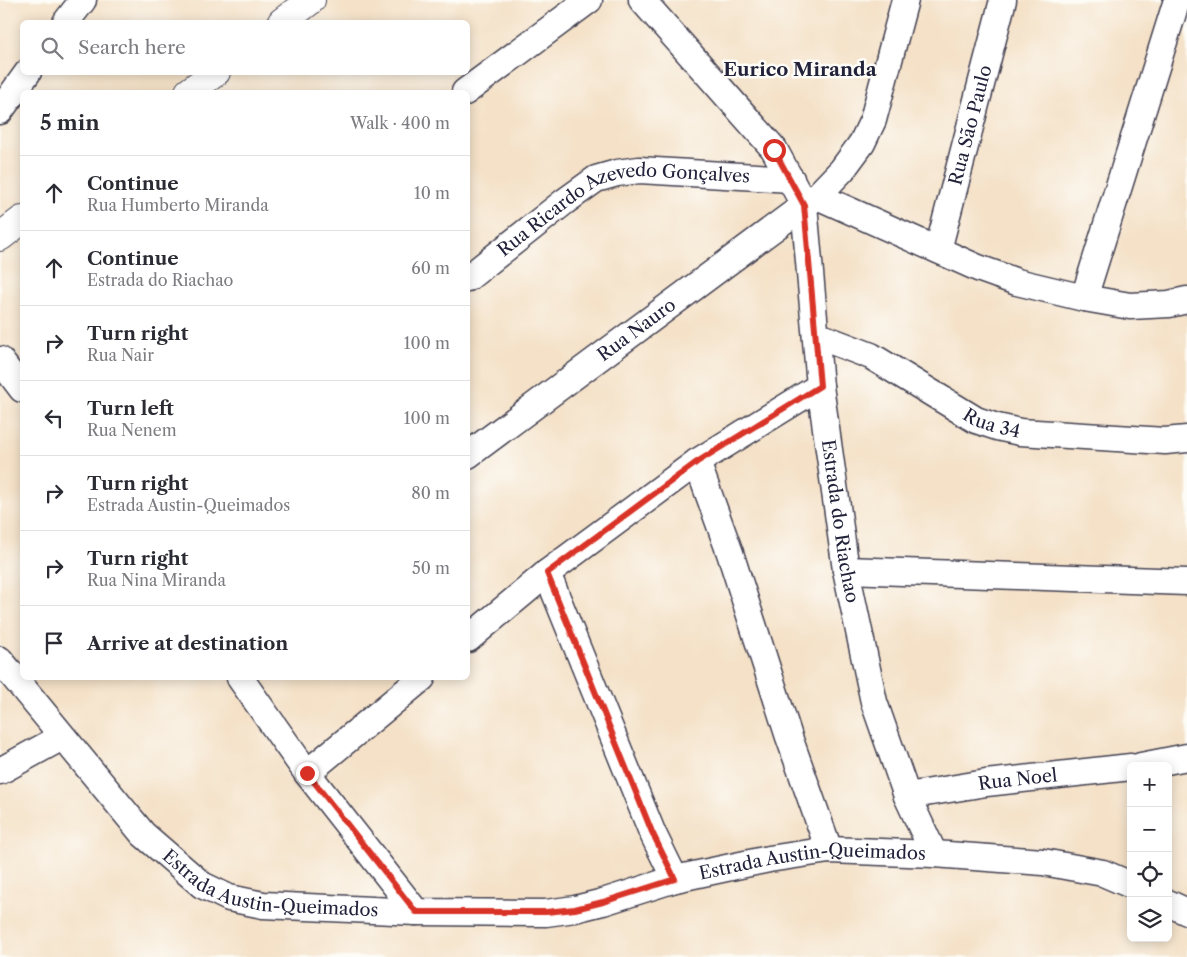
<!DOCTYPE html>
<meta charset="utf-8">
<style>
body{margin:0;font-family:"Libre Caslon Text",serif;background:#f7f7f7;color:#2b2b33}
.controls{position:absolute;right:15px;bottom:15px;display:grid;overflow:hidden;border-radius:8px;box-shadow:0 2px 12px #0003}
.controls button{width:45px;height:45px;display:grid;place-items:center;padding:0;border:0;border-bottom:1px solid #e1e1e2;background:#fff;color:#2b2b33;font:25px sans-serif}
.stop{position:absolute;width:15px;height:15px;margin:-11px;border:4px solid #d93025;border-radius:50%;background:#fff}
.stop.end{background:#d93025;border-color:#fff;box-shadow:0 1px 5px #0008}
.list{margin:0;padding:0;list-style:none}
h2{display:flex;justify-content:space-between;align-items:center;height:65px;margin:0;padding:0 20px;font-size:21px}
h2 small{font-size:16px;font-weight:400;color:#7c7c81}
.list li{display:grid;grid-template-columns:32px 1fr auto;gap:15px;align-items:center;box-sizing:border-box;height:75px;padding:0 20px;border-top:1px solid #e1e1e2}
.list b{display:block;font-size:19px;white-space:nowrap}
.list p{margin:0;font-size:16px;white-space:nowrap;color:#7c7c81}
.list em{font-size:16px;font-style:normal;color:#7c7c81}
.icon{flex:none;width:28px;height:28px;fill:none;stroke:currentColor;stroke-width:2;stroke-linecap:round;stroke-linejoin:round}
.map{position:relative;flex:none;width:1187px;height:957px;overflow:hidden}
.search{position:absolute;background:#fff;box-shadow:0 2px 12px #0003;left:20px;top:20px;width:450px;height:55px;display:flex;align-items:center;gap:12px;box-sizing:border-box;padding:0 18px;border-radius:8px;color:#7c7c81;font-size:19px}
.panel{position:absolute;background:#fff;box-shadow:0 2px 12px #0003;left:20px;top:90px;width:450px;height:590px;border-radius:8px}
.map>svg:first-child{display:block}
</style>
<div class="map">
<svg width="1187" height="957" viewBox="0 0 1187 957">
<rect width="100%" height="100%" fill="#fdfcf7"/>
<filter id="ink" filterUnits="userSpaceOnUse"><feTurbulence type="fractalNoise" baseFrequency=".02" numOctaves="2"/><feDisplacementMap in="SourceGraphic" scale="10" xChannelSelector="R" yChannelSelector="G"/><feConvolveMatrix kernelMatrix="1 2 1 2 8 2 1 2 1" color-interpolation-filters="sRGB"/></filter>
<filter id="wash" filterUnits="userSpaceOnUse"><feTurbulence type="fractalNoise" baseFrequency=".0096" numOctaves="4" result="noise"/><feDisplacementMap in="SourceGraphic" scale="20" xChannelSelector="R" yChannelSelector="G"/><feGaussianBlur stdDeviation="1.12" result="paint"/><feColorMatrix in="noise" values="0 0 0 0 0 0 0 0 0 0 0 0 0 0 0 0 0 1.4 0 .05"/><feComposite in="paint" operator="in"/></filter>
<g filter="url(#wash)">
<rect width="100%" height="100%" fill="#f4e1c7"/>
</g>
<g filter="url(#ink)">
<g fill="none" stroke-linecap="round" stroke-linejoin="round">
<defs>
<g id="street">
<path id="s1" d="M 642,0 L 774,149 L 804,205 L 820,386 L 846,570 L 874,702 L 907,796 L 934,854"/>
<path d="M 66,22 L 83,0"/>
<path d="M 465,92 L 589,0"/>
<path d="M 0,111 L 28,72"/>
<path d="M 817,196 L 978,268 L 1017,282 L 1084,298 L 1130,306 L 1169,304 L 1187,300"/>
<path id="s2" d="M 938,250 L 1003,0"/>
<path id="s3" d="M 468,278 L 564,202 L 596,179 L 617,173 L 639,170 L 791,179"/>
<path d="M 1084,298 L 1177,0"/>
<path id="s4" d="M 816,335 L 871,356 L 976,420 L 997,427 L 1020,432 L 1165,441 L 1187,439"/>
<path d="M 0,360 L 22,389"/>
<path id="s5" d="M 468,455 L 817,196 L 842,170 L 862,143 L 873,120 L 905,0"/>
<path d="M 697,462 L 730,553 L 789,737 L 829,850"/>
<path d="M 846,570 L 1187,582"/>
<path d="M 547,573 L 652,832 L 675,879"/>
<path d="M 468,639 L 547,573 L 697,462 L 820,386"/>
<path id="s6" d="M 0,660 L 143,834 L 202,885 L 229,898 L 263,905 L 416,912 L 546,913 L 575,909 L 603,902 L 675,879 L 769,859 L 829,850 L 934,854 L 1043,862 L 1103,873 L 1131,885"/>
<path d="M 240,678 L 307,773 L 416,912"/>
<path d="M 1141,766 L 1187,757"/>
<path d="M 0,771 L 62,737"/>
<path d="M 307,773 L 422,678"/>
<path id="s7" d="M 907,796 L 986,783 L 1131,767"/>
<path d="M 1168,903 L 1187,912"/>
</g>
<g id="secondary">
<path d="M 282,22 L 311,0"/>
<path d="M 189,92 L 216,72"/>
<path d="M 0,237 L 22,220"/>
</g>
</defs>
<use href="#street" stroke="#423f50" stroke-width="29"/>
<use href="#secondary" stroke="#423f50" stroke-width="30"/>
<use href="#street" stroke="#fff" stroke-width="26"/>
<use href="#secondary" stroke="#fff" stroke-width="28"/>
</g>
</g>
<g fill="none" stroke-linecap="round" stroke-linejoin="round" filter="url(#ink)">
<path stroke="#d93025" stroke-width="6" d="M 307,773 L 416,912 L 546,912 L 575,909 L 603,902 L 675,879 L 652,832 L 547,573 L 697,462 L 820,386 L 804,205 L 774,150"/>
</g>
<g text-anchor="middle" stroke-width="5" stroke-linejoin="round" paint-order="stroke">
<g font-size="18" fill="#22223b" stroke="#fdfcf7">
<text dy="6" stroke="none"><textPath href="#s2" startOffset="129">Rua São Paulo</textPath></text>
<text dy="6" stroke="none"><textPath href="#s3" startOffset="179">Rua Ricardo Azevedo Gonçalves</textPath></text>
<text dy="6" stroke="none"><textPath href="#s5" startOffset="210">Rua Nauro</textPath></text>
<text dy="6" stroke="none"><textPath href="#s4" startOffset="198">Rua 34</textPath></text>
<text dy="6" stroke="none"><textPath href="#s1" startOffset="581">Estrada do Riachao</textPath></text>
<text dy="6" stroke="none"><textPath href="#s7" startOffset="112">Rua Noel</textPath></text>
<text dy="6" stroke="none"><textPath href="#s6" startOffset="924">Estrada Austin-Queimados</textPath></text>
<text dy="6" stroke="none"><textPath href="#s6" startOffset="369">Estrada Austin-Queimados</textPath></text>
</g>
<g font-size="19" font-weight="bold" fill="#22223b" stroke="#fdfcf7">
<text x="800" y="76">Eurico Miranda</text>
</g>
</g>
</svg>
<div class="controls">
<button>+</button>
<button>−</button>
<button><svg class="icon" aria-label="locate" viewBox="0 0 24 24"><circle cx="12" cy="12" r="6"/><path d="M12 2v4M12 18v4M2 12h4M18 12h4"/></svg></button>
<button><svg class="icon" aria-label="layers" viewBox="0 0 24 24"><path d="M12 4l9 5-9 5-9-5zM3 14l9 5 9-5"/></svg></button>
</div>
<div class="stop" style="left:774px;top:150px"></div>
<div class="stop end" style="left:307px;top:773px"></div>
<div class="search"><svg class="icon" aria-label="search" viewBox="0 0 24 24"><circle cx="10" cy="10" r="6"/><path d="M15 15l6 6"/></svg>Search here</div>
<section class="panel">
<h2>5 min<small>Walk · 400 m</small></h2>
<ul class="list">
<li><svg class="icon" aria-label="ahead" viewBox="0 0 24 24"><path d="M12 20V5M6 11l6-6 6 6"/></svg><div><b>Continue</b><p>Rua Humberto Miranda</p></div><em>10 m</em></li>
<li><svg class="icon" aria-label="ahead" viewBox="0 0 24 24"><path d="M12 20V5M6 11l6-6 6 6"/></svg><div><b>Continue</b><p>Estrada do Riachao</p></div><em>60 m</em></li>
<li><svg class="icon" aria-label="right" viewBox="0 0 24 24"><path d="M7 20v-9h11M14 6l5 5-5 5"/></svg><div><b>Turn right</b><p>Rua Nair</p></div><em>100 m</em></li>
<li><svg class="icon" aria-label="left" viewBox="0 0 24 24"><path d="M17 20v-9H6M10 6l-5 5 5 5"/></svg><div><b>Turn left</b><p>Rua Nenem</p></div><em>100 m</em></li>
<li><svg class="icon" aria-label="right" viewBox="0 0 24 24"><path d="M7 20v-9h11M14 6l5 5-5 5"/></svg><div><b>Turn right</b><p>Estrada Austin-Queimados</p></div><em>80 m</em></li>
<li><svg class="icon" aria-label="right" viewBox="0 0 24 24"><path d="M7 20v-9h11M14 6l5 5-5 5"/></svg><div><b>Turn right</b><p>Rua Nina Miranda</p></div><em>50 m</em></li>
<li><svg class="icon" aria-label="arrive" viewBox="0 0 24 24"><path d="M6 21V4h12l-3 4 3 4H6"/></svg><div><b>Arrive at destination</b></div></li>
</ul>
</section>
</div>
